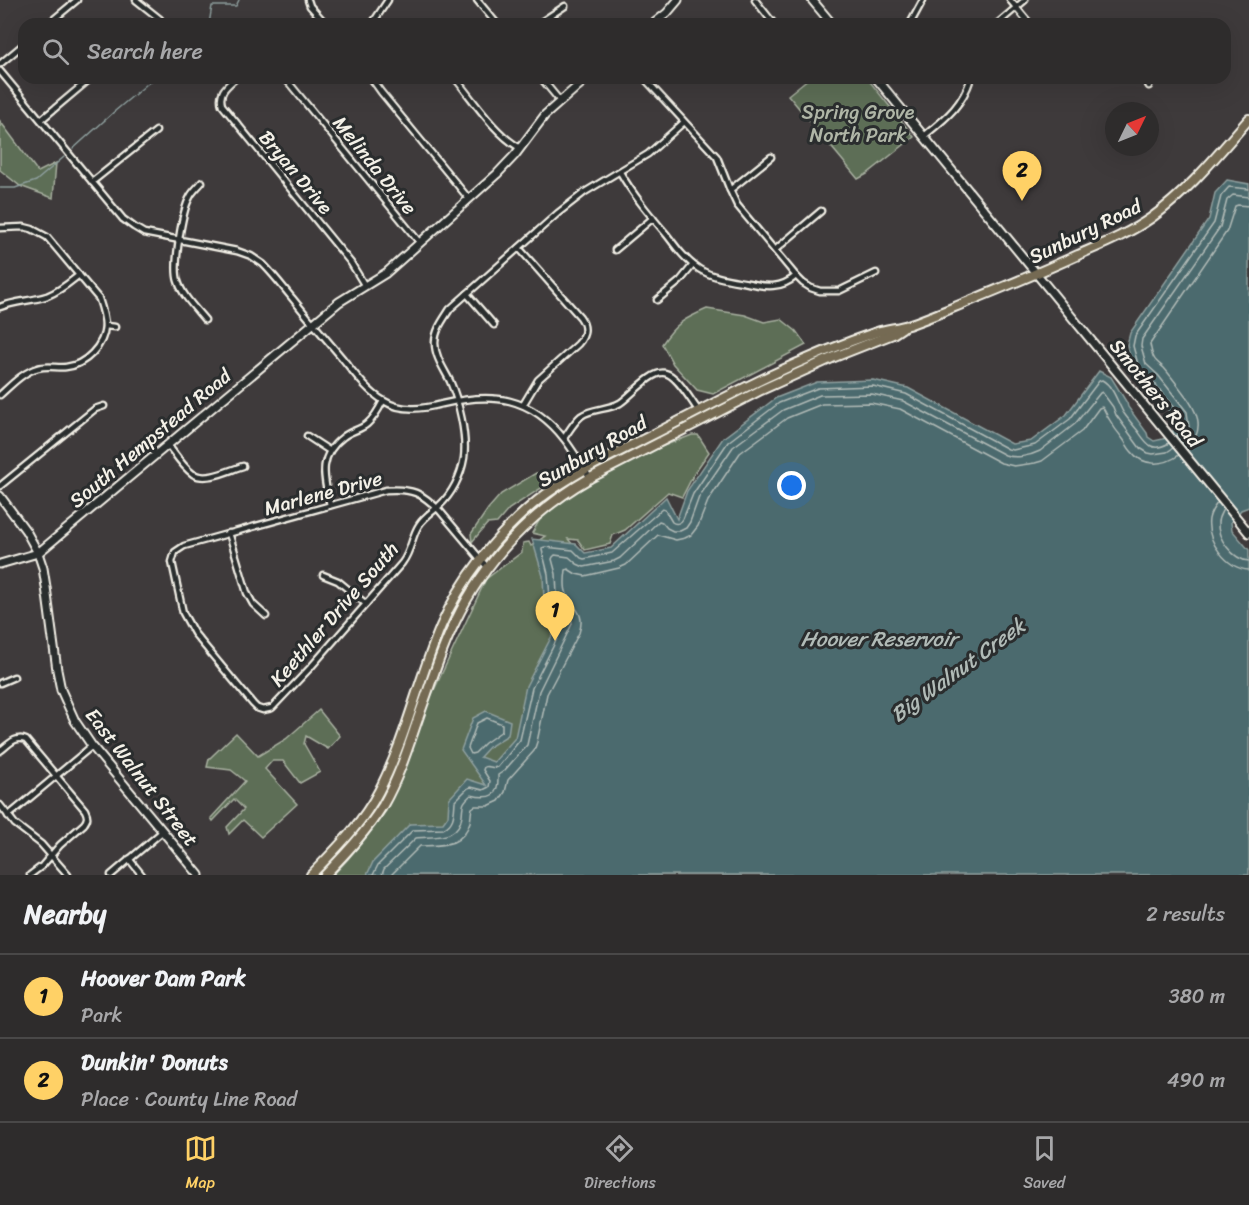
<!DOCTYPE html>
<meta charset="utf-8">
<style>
body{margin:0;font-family:Sriracha,sans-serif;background:#3a3838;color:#f1f3f6}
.compass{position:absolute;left:1105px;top:102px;width:54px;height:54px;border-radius:50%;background:#2e2c2c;box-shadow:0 6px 24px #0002;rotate:47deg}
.you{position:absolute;left:792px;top:486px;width:21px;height:21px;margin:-15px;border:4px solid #fff;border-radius:50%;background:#1a73e8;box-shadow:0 0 0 9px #1a73e833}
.badge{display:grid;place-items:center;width:39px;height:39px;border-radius:50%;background:#ffd166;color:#111;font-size:20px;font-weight:700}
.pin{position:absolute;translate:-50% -50px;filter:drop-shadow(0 2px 3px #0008)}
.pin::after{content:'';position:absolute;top:32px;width:21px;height:18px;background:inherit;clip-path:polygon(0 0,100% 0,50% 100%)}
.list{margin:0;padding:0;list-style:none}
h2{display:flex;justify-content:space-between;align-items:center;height:78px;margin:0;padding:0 24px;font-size:26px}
h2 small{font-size:20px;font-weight:400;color:#a7a7a9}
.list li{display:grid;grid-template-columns:39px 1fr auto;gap:18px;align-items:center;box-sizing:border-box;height:84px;padding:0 24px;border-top:2px solid #494848}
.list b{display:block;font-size:22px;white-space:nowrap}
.list p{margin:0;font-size:20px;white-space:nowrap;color:#a7a7a9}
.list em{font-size:20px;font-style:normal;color:#a7a7a9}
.icon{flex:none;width:33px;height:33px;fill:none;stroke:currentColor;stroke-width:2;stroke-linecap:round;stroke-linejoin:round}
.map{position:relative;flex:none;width:1249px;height:875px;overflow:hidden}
.search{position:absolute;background:#2e2c2c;box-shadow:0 6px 24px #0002;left:18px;right:18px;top:18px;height:66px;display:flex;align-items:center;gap:15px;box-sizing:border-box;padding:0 21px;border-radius:18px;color:#a7a7a9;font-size:22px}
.sheet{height:246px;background:#2e2c2c}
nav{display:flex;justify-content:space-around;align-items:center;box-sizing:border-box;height:84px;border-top:2px solid #494848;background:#2e2c2c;font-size:16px;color:#a7a7a9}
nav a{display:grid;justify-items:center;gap:3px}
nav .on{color:#ffd166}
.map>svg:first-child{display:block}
</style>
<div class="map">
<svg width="1249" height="875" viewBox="0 0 1249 875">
<rect width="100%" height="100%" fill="#3e3a3b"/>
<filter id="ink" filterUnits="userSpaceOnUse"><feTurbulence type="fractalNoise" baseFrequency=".0167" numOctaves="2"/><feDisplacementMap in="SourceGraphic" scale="12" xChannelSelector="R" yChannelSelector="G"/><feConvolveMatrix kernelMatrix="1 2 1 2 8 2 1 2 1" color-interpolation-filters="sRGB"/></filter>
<g filter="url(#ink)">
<g fill="#5d6e57" stroke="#a8b0a0" stroke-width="1.5">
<path d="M 809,78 L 867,78 L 914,137 L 867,174 L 858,179 L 788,95 Z"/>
<path d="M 0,121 L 38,172 L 56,163 L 53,198 L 20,186 L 0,170 Z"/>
<path d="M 707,309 L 745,315 L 764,322 L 781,319 L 796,331 L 806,345 L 713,394 L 697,390 L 673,364 L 662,344 C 676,323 684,319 707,309 Z"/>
<path d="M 692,435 L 698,435 L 709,452 L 695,472 L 682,497 L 668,492 L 625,530 L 613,535 L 610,544 L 585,550 L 578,540 L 568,539 L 852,875 L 333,875 L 348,859 L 386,811 L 428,703 L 486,579 L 522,552 L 523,543 L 529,542 L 531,546 L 545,536 L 532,533 L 543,514 L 584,486 L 653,450 Z"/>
<path d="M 536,473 L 553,474 L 555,476 L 552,481 L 509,509 L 497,523 L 487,524 L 472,542 L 471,534 L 488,509 L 501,494 Z"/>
<path d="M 319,710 L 340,736 L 328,749 L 306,736 L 304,744 L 320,772 L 300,783 L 283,761 L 272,761 L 265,769 L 297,804 L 261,837 L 243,820 L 229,834 L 227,827 L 244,809 L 234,799 L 213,821 L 211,818 L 245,781 L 231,770 L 207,767 L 209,759 L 236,733 L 258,756 L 286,739 Z"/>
</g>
<path fill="#4c6a6e" stroke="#8fa09f" stroke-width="1.5" d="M 1227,180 L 1249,184 L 1249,507 L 1241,510 L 1231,522 L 1232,530 L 1249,550 L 1249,875 L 367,875 L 373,862 L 410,824 L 443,823 L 448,816 L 449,799 L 467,779 L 486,785 L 461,750 L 473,718 L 486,711 L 510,721 L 508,735 L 489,747 L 480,757 L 494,762 L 515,738 L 526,686 L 559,622 L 544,600 L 543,576 L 532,539 L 576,544 L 585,553 L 611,548 L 666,497 L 677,519 L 687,491 L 723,438 L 776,398 L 817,382 L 873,380 L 908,388 L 1012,444 L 1031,441 L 1066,415 L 1099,371 L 1111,377 L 1127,403 L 1128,407 L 1147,433 L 1148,437 L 1154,441 L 1163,439 L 1172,433 L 1176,425 L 1174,418 L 1148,384 L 1134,372 L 1127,345 L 1130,333 L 1209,219 L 1215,193 Z"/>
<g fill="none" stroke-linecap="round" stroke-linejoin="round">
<g stroke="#b1bbb7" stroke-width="1.5">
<path d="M 1176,437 L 1182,426 L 1180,415 L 1152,380 L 1139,368 L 1133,346 L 1135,336 L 1214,223 L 1221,196 L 1229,187 L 1249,189"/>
<path d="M 1181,443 L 1187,435 L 1189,427 L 1187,412 L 1158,375 L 1146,364 L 1141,346 L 1142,339 L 1220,227 L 1227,200 L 1233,195 L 1249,197"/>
<path d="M 1187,450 C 1207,428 1197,410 1182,391 C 1176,383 1170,375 1164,368 C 1161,365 1156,362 1154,358 C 1152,355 1151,349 1150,344 L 1227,231 L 1235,206 L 1238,205 L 1249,206"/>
<path d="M 1218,502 C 1214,507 1210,513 1209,519 C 1206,541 1227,569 1249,570"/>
<path d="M 1223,509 C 1221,514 1218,517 1218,523 C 1217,538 1233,560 1249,561"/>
<path d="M 487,718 L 502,724 L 502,731 L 485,743 L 475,753 L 471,754 L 468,748 L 477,723 Z"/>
<path d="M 373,875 L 378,865 L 413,830 L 443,829 C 455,823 454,813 455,801 L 468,788 L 471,787 L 483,790 L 489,787 L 490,781 L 483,770 L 484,767 C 488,765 492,769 498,767 L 520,740 L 532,688 L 565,623 L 564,618 L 550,598 L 548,574 L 542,550 L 542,548 L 545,547 L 573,550 L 581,558 L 584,559 L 612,553 L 662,509 L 665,510 L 672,522 C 676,525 681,523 683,519 L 693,494 L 728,442 L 779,403 L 818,388 L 873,386 L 906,394 L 1008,449 L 1013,450 L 1035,445 L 1070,419 L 1099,381 L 1102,380 C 1113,386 1117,401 1123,412 C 1127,418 1133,425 1138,431 C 1147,444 1152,453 1169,443"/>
<path d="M 382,875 L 384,869 L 416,838 C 434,836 459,841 462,815 C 463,804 462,803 471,795 C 491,800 499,796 498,775 L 504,771 L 527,745 L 539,691 L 572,624 L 571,615 L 557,595 L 556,574 L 552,559 L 553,557 L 555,555 L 569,557 L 577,564 L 584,567 L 614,561 L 620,558 L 659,521 L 662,522 L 667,528 L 673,531 L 680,531 L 686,528 L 690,522 L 699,497 L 733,447 L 783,410 L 820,395 L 872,394 L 903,401 L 1005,455 C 1015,459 1030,456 1040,451 L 1075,424 L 1100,393 L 1102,392 L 1113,407 L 1116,415 L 1140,448 L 1148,453 L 1153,454 L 1167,452 L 1173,448"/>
<path d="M 391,875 L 420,846 C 441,845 462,848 470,822 C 471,818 471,812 472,808 L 475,806 L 488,806 L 499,801 L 505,792 L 508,780 L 534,751 L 537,742 L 547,694 L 579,633 C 586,613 574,609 567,594 C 564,588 565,577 566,570 L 568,569 L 576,574 L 585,576 L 619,568 L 626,565 L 658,535 L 676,540 L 685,538 L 691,535 L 698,526 L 708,501 L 740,453 L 787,418 L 822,404 L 871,403 L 900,409 L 1001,463 L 1014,466 L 1035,463 L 1042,461 L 1082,431 L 1099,408 L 1102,407 C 1106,411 1106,415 1109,419 C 1113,426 1118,433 1123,439 C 1126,443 1128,448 1131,451 C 1143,467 1164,466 1179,455"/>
</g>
<g stroke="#8fa09f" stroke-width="1.5">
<path d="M 209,24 L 212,6 L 236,6 L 239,0"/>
<path d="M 73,149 L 115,111 L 153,79 L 163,78"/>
<path d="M 0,188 L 15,188 L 36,181 L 64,157"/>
</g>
<defs>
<g id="street">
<path d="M 136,0 L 160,19"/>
<path d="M 308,0 L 310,6 L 326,24"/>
<path d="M 477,0 L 497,24"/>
<path d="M 755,0 L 774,24"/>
<path d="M 1010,0 L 1030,24"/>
<path d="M 48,24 L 77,0"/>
<path d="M 372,24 L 388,0"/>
<path d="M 538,24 L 565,6"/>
<path d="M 910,24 L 923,0"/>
<path d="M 997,24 L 1025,0"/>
<path d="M 0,64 L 24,44"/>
<path d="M 0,71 L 123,219 L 134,227 L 144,233 L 237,251 L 251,256 L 263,264 C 274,275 283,287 293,299 C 309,319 326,339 343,359 C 355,374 367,391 384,401 C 402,412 423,409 442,404 C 493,392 531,396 565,440 C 574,452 582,465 590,478"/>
<path d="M 236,78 C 227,86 218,92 222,105 L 351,263 L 365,286"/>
<path d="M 285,78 L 420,243"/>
<path d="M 371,78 L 381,92 L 469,199"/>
<path d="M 455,78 C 473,100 495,134 520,148"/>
<path d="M 541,78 L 560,101"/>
<path d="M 644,78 L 717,157 L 730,190 L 737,205 L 796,276 L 803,283 L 811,288 L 820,291 L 839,291 L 876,273"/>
<path d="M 1144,78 L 1149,86"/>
<path d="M 41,120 L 91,78"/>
<path d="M 924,136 C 946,118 962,106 971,78"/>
<path d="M 620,172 C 633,195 650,215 667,235 C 676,247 686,261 699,269 C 713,278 732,280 748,283 C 766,287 781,289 796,276"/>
<path d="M 92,182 L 156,131"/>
<path d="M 202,182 C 198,187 192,192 190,197 C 182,211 173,266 178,281 C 182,295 195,308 205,320"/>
<path d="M 730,190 L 771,157"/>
<path d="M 0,228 L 24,227 L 32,229 L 47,237 L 99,299 C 102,308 105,317 105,326 C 104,346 85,365 66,367 C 57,368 47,365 38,368 C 23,372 11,385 0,395"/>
<path d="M 519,248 L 580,317 C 587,327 586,335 578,344 L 538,380 L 523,405"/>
<path d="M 615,250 L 653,218"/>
<path d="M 775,250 L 821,211"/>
<path d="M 467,294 L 494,325"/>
<path d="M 657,300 L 680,281 L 693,265"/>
<path d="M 0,307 C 15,301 32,301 47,296 C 60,291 69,283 79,275"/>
<path d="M 105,326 L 115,327"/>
<path d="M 307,436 L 330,451"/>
<path d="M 564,438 C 569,431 574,422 581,416 C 592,408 608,410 620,403 C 631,396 652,370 665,373 C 677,375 691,401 698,410"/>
<path d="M 168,445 C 175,454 183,467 193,474 C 207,482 229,470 243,466"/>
<path d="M 0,486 L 95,409 L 104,406"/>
<path d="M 330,505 C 324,478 317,457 343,437 C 350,431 360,430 367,424 C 374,418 379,409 383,401"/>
<path d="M 229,533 L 247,593 L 253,604 L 266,616"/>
<path d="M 487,567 L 440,511 C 422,493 412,488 386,490 L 184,546 L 175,552 L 172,562 L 183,613 L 194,633 L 253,704 L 257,708 L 263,710 L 272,708 L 310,668 L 402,563 C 412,550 411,537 419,525 C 424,517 432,512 439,506 C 452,494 461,476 464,458 C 467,435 459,402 450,381 C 444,369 435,357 435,343 C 435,330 443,320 450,309 L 558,213 L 585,192 L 648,154 L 684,122"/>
<path d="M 323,575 L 338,581 L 366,604"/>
<path d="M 0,683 L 14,677"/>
<path d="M 0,751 C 8,745 16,735 26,740 L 85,810 C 88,816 88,819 84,824 L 60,845 L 42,866 L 30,875"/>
<path d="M 0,805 L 15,824 L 41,844 L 68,875"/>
<path d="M 8,816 L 92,746"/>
<path d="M 129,859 L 142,875"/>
<path d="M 111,875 L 163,831"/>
</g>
<g id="secondary">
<path d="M 812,0 L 832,24"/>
<path d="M 653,24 L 667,13 L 678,0"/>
<path d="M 876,78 L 1249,533"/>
<path d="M 0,496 L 26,531 L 38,553 L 43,568 L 46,587 L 57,670 L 61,690 L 75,721 L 92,746 L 199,875"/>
<path d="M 0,564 L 38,553 L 339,302 L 386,273 L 497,174 L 515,155 L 545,115 L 587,78"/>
</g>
<g id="primary">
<path d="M 311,875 C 336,849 362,824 379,791 C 406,739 418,680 441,626 C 461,579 498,533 537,501 C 575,471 621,451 664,429 C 733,393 802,357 877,332 C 887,329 898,328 908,325 C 928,318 947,310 967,302 C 1004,287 1041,272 1078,255 C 1103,244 1128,234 1151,218 C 1189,191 1218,154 1249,119"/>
<path d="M 325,875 C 346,853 367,831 383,805 C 402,772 412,734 425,699 C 434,673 443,646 455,622 C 484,561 532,511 590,478 L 761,390 L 832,358 L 893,334 L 902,328"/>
</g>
</defs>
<use href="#street" stroke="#f4f1e8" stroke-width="9"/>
<use href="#secondary" stroke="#f4f1e8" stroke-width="11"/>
<use href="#primary" stroke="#f4f1e8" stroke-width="12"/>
<use href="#street" stroke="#2a2d2e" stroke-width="4.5"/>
<use href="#secondary" stroke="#2a2d2e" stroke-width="7"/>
<use href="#primary" stroke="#746b52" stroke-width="8"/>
</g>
</g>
<g text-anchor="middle" stroke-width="6" stroke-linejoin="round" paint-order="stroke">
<g font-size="20" fill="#b0b6a7" stroke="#2a2d2e">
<text x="858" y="119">Spring Grove<tspan x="858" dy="23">North Park</tspan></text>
</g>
<g font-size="20" fill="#f4f1e8" stroke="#2a2d2e">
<text transform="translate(375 165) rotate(51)" y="7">Melinda Drive</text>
<text transform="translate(296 172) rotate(50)" y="7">Bryan Drive</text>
<text transform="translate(1085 231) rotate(-26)" y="7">Sunbury Road</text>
<text transform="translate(1156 393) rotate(51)" y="7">Smothers Road</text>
<text transform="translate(150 438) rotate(-40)" y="7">South Hempstead Road</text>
<text transform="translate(592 451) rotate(-30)" y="7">Sunbury Road</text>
<text transform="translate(323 493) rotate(-15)" y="7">Marlene Drive</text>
<text transform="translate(334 614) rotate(-49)" y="7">Keethler Drive South</text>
<text transform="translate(142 777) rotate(52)" y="7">East Walnut Street</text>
</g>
<g font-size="21" font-style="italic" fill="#b1bbb7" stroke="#2a2d2e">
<text x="879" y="646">Hoover Reservoir</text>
<text transform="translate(958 670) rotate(-36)" y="7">Big Walnut Creek</text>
</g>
</g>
</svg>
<svg class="compass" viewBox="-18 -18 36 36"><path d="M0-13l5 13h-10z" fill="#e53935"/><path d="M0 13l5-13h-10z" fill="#a7a7a9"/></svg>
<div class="you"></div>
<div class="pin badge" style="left:555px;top:641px">1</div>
<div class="pin badge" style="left:1022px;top:201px">2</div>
<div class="search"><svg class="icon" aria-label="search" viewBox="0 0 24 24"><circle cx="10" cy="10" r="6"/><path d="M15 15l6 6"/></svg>Search here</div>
</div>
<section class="sheet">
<h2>Nearby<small>2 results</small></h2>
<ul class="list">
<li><span class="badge">1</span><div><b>Hoover Dam Park</b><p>Park</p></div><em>380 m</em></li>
<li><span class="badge">2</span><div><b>Dunkin' Donuts</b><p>Place · County Line Road</p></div><em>490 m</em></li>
</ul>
</section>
<nav>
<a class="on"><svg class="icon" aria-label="map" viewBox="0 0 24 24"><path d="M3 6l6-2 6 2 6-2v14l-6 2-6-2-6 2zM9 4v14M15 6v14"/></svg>Map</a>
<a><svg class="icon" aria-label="directions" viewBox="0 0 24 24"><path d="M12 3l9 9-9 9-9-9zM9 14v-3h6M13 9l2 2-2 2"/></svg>Directions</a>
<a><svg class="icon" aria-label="saved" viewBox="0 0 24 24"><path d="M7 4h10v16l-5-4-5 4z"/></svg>Saved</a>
</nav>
